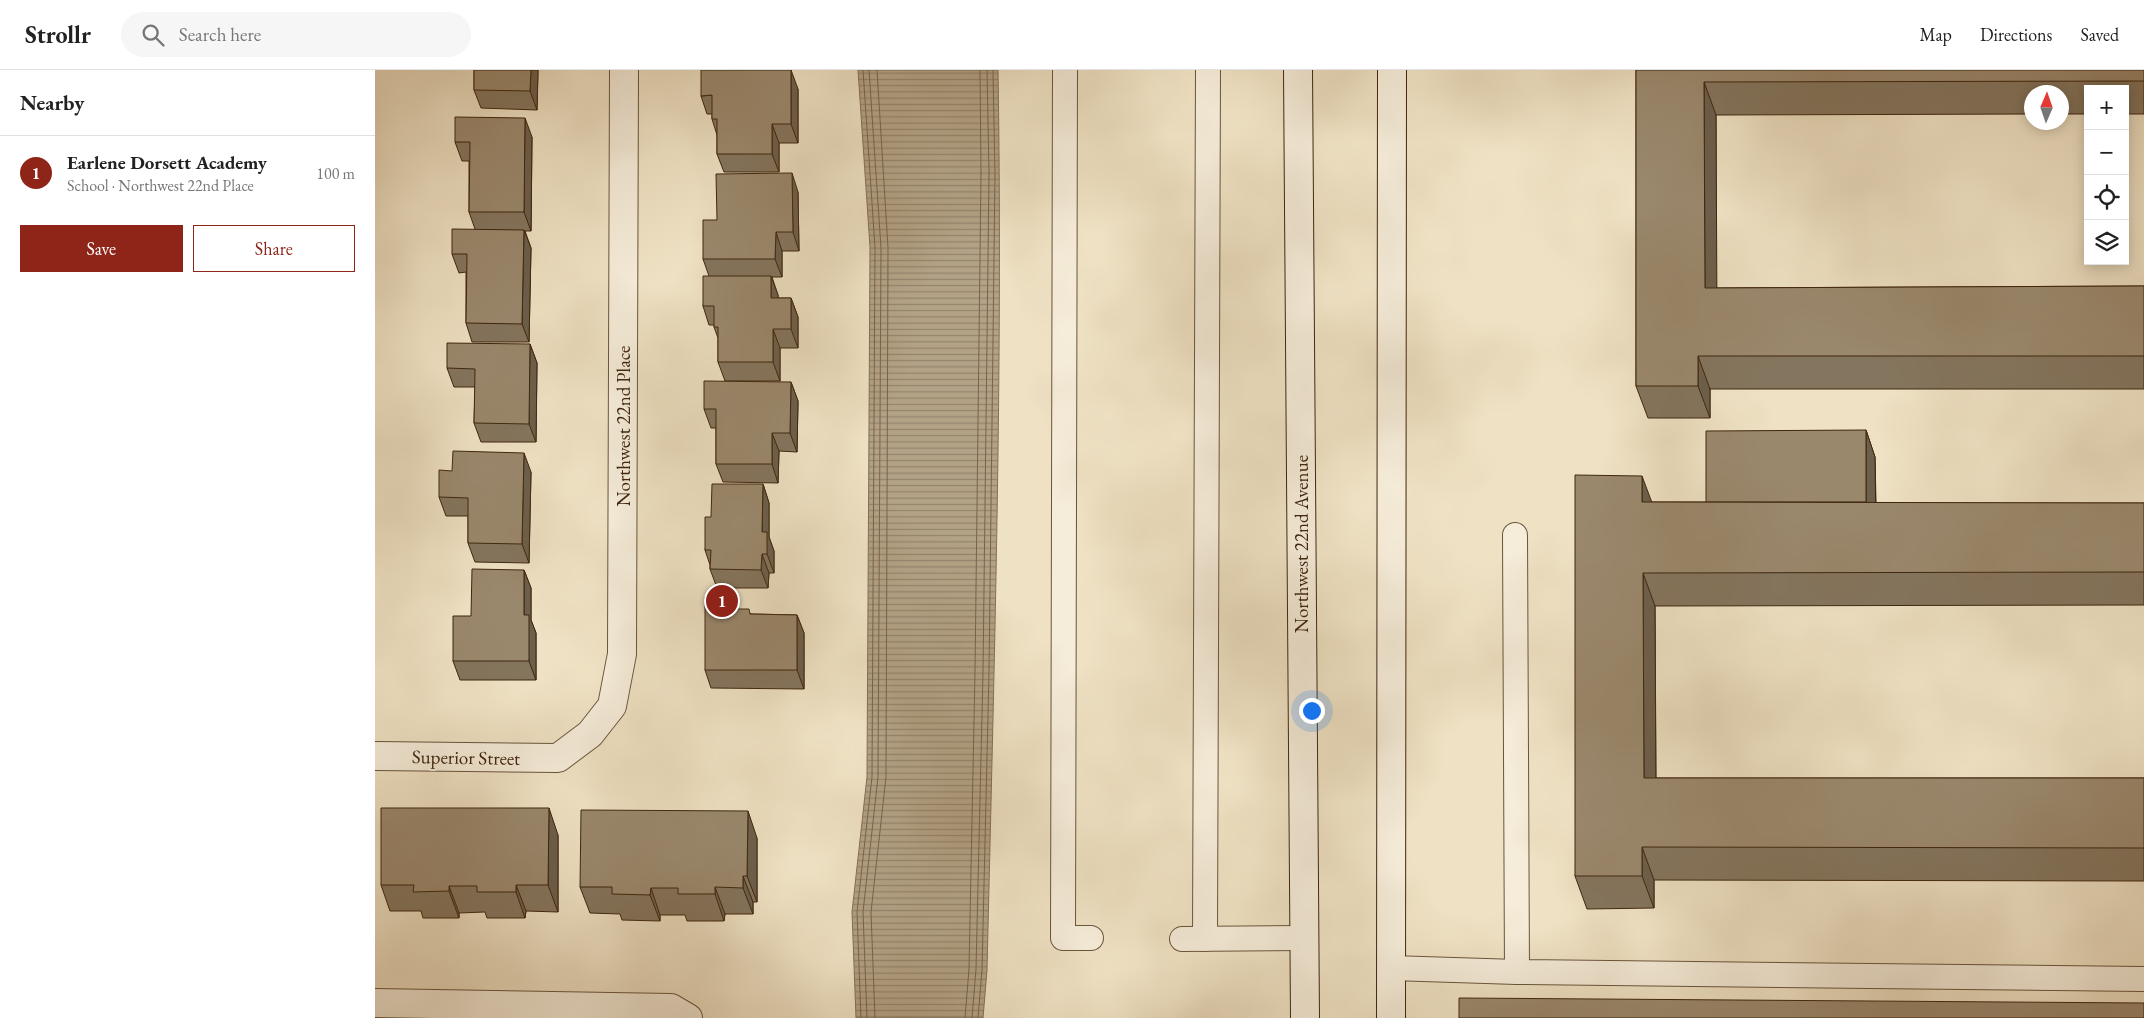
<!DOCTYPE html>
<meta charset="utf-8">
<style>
body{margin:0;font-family:"EB Garamond",serif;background:#f6f6f6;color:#222}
.controls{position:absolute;right:15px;top:15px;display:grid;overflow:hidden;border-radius:0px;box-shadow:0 2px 12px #0003}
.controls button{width:45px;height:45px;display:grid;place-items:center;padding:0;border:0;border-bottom:1px solid #e0e0e0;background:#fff;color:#222;font:25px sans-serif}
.compass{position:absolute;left:1649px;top:15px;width:45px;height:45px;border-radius:50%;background:#fff;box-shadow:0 2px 12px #0003;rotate:2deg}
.you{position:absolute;left:936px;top:640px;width:18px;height:18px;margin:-12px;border:4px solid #fff;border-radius:50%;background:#1a73e8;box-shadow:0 0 0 8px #1a73e833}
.badge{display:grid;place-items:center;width:32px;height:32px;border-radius:50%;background:#8f2418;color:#fff;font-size:16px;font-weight:700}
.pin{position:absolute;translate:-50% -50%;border:2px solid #fff;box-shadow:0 1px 5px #0006}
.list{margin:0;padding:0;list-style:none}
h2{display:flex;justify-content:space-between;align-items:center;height:65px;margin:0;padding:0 20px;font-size:21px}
h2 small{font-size:16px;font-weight:400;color:#767676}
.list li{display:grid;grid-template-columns:32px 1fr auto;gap:15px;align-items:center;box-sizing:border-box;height:75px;padding:0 20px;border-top:1px solid #e0e0e0}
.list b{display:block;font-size:19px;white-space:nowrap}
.list p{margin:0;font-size:16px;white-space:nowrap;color:#767676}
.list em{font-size:16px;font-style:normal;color:#767676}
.actions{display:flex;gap:10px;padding:15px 20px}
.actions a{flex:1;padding:11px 0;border:1px solid #8f2418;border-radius:0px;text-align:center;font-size:18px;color:#8f2418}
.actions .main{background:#8f2418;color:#fff}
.icon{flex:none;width:28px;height:28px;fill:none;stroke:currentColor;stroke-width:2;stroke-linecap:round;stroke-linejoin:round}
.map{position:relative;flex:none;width:1769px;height:948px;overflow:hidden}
header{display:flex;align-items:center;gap:30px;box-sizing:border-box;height:70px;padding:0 25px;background:#fff;border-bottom:1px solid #e0e0e0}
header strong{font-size:24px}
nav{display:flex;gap:28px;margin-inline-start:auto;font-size:18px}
.search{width:350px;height:45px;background:#f6f6f6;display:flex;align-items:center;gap:12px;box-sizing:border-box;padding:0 18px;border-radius:28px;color:#767676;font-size:19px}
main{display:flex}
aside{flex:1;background:#fff}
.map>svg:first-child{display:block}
</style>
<header>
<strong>Strollr</strong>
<div class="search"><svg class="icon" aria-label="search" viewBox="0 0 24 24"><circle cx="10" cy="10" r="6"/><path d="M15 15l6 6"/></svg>Search here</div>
<nav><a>Map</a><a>Directions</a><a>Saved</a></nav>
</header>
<main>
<aside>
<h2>Nearby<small></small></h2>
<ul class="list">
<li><span class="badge">1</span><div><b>Earlene Dorsett Academy</b><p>School · Northwest 22nd Place</p></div><em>100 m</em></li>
</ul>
<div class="actions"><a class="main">Save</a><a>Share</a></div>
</aside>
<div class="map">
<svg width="1769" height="948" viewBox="0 0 1769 948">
<defs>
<pattern id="water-rules" width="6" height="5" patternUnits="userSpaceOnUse" patternTransform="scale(1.25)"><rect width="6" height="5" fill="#b3a286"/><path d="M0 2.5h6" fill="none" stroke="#93846c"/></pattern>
</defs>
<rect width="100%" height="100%" fill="#efe2c4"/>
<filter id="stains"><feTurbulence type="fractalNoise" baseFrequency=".004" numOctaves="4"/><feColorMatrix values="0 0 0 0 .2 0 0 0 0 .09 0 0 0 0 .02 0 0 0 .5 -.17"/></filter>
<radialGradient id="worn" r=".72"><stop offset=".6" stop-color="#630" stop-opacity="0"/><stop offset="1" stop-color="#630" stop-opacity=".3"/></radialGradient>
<path fill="url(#water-rules)" stroke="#847056" d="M 483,0 L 623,0 C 628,300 619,600 612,900 L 608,948 L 481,948 L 477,842 L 492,707 L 495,177 Z"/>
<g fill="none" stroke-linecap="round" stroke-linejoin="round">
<g stroke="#78644a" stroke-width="1">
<path d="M 486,948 L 482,842 L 497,707 L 500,177 L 488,0"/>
<path d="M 492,948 L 488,842 L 503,707 L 506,178 L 494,0"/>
<path d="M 500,948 L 496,842 L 511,707 L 513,178 L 502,0"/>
<path d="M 590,948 L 594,899 L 600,602 L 606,104 L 605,0"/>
<path d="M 597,948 L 601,899 L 608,602 L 614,104 L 612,0"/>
<path d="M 603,948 L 607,900 L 614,602 L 620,104 L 618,0"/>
</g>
<defs>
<g id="lane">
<path d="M 690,0 L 688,868 L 716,868"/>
<path d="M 1140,465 L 1142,902 L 1769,909"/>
<path d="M 807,869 L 930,868"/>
<path d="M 830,869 L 833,0"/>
<path d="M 1016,898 L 1142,902"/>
</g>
<g id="street">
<path d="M 0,686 L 183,688 L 215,664 L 237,636 L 247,584 L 249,0"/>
<path d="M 0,933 L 296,938 L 313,948"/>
</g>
<g id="secondary">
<path d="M 923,0 L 930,948"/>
<path d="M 1016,948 L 1017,0"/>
</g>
</defs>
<use href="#lane" stroke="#6a553c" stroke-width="26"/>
<use href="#street" stroke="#6a553c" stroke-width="30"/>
<use href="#secondary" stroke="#3e260f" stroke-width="30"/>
<use href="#lane" stroke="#f5ecd9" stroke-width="24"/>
<use href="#street" stroke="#f5ecd9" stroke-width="28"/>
<use href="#secondary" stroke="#f5ecd9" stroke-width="28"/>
</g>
<g fill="#84755e" stroke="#3e260f">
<path d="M 99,0 L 163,0 L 162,40 L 106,38 L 99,20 Z"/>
<path d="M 1261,0 L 1769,0 L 1769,44 L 1750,44 L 1750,19 L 1713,19 L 1713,44 L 1686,44 L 1686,22 L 1656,22 L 1656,44 L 1341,45 L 1341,218 L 1769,216 L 1769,319 L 1335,319 L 1335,348 L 1273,348 L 1261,316 Z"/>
<path d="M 423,19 L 423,73 L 404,73 L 404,102 L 349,102 L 342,84 L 342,65 L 337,49 L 337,44 L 332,44 L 326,26 Z"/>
<path d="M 157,67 L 156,161 L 150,161 L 156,178 L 154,272 L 97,272 L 91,253 L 91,202 L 84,203 L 77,184 L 100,159 L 94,142 L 94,91 L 87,91 L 80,72 Z"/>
<path d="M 423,122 L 424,181 L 407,181 L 407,207 L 397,207 L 403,225 L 403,228 L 416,228 L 423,247 L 423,278 L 405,278 L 405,311 L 350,311 L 343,292 L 343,268 L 339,257 L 339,255 L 334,255 L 328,236 L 334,206 L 328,189 L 342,150 Z"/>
<path d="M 155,274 L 162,293 L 161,372 L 106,372 L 99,353 L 100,317 L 79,317 L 72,298 Z"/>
<path d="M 416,312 L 423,331 L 422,382 L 404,381 L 403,413 L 348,412 L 341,394 L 341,358 L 336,358 L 329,339 Z"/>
<path d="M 1491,360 L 1500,387 L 1501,433 L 1769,433 L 1769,535 L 1280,536 L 1281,708 L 1769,708 L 1769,811 L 1279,810 L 1279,838 L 1212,839 L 1200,806 L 1277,432 L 1331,432 Z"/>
<path d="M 156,402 L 154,493 L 100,492 L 93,473 L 93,446 L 71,446 L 64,427 Z"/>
<path d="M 388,414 L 394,433 L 394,467 L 399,481 L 399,503 L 394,503 L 393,518 L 342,518 L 335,499 L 335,495 L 330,480 L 336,447 Z"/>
<path d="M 149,500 L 156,518 L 156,550 L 161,563 L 161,610 L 85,610 L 78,591 L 96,546 Z"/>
<path d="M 359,539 L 377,544 L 422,545 L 429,563 L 429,619 L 336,618 L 330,600 Z"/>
<path d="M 183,765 L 183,842 L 151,841 L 150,848 L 112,848 L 110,842 L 84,843 L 84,848 L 48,848 L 46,841 L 15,841 L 6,815 Z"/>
<path d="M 382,768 L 382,832 L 378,832 L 378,844 L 350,844 L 349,851 L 312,851 L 310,845 L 285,845 L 285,851 L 247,850 L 245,844 L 215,843 L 205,817 Z"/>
</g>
<g fill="#6c5f4c" stroke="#3e260f">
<path d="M 156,0 L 163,0 L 162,40 L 155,21 Z"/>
<path d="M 416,0 L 423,19 L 423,73 L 416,54 Z"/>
<path d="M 1329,12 L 1341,45 L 1342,250 L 1330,218 Z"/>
<path d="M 150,48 L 157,67 L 156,161 L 149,142 Z"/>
<path d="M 397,54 L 404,73 L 404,102 L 397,84 Z"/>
<path d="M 417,103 L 423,122 L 424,181 L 418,162 Z"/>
<path d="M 149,160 L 156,178 L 154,272 L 147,254 Z"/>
<path d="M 401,162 L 407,181 L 407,207 L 400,189 Z"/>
<path d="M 396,206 L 403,225 L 403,247 L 396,228 Z"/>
<path d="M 416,228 L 423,247 L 423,278 L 416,259 Z"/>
<path d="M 398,259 L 405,278 L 405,311 L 398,292 Z"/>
<path d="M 155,274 L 162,293 L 161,372 L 154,354 Z"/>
<path d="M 1323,286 L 1335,319 L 1335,348 L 1323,316 Z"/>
<path d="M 416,312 L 423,331 L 422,382 L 415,363 Z"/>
<path d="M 1491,360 L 1500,387 L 1501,458 L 1491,432 Z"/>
<path d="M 397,363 L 404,381 L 403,413 L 397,394 Z"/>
<path d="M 149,383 L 156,402 L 154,493 L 147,474 Z"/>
<path d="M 1267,406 L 1279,438 L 1267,432 Z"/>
<path d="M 388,414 L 394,433 L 394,467 L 399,481 L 399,503 L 392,484 L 387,462 Z"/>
<path d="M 387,484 L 394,503 L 393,518 L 386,500 Z"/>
<path d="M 149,500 L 156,518 L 156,550 L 161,563 L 161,610 L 154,591 L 149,545 Z"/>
<path d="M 1268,503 L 1280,536 L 1281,741 L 1269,708 Z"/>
<path d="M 354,527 L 361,546 L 355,539 Z"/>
<path d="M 422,545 L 429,563 L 429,619 L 422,600 Z"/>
<path d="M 174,738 L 183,765 L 183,842 L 173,815 Z"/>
<path d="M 373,741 L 382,768 L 382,832 L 372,806 Z"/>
<path d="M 1267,777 L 1279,810 L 1279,838 L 1267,806 Z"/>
<path d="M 368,806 L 378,832 L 378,844 L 368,818 Z"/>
<path d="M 141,815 L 151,841 L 150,848 L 141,822 Z"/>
<path d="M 74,816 L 84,843 L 84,848 L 74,821 Z"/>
<path d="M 340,817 L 350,844 L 349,851 L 340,824 Z"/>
<path d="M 276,818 L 285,845 L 285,851 L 275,825 Z"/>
</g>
<g fill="#9a886d" stroke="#3e260f">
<path d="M 99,0 L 156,0 L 155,21 L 99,20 Z"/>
<path d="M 326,0 L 416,0 L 416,54 L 397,54 L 397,84 L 342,84 L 342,49 L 337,49 L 337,25 L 326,26 Z"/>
<path d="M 1261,0 L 1769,0 L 1769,11 L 1329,12 L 1330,218 L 1769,216 L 1769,286 L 1323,286 L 1323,316 L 1261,316 Z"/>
<path d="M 80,47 L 150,48 L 149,142 L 94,142 L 95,72 L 80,72 Z"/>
<path d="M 417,103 L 418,162 L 401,162 L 400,189 L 328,189 L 328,150 L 342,150 L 341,104 Z"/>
<path d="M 77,159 L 149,160 L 147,254 L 91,253 L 92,184 L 77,184 Z"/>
<path d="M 328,206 L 396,206 L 396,228 L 416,228 L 416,259 L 398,259 L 398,292 L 343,292 L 343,257 L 339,257 L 339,236 L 328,236 Z"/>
<path d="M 72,273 L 155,274 L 154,354 L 99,353 L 100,299 L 72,298 Z"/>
<path d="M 329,311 L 416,312 L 415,363 L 397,363 L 397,394 L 341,394 L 341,339 L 329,339 Z"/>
<path d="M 1491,360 L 1491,432 L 1331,432 L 1331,361 Z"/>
<path d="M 78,381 L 149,383 L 147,474 L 93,473 L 93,428 L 64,427 L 64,400 L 77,401 Z"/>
<path d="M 1200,405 L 1267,406 L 1267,432 L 1769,433 L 1769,502 L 1268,503 L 1269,708 L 1769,708 L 1769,778 L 1267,777 L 1267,806 L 1200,806 Z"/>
<path d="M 337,414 L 388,414 L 387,462 L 392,462 L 392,484 L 387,484 L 386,500 L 335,499 L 336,480 L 330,480 L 330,447 L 336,447 Z"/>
<path d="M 97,499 L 149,500 L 149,545 L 154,545 L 154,591 L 78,591 L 78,546 L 96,546 Z"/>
<path d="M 330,527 L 354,527 L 355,539 L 374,539 L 375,544 L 422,545 L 422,600 L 330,600 Z"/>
<path d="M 6,738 L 174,738 L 173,815 L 141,815 L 141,822 L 102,822 L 102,816 L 74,816 L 74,821 L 38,822 L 39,815 L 6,815 Z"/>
<path d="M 206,740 L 373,741 L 372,806 L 368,806 L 368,818 L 340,817 L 340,824 L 303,824 L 303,818 L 276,818 L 275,825 L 237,824 L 237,817 L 205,817 Z"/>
<path d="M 1084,928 L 1769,933 L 1769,948 L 1084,948 Z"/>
</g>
<g text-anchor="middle" stroke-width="4" stroke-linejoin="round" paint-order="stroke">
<g font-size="19" fill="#3e260f" stroke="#f5ecd9">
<text transform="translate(248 356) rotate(-90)" y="7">Northwest 22nd Place</text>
<text transform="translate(926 474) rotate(-90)" y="7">Northwest 22nd Avenue</text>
<text transform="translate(91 687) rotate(1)" y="7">Superior Street</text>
</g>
</g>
<rect width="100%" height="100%" filter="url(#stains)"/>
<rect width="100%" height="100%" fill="url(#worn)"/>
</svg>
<div class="controls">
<button>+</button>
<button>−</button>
<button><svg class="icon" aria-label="locate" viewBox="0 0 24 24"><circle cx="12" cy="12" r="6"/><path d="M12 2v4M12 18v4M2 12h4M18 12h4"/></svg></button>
<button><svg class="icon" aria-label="layers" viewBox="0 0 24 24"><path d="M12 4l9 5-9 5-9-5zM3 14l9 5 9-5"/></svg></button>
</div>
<svg class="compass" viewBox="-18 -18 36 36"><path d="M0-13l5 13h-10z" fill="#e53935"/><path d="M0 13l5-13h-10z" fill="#767676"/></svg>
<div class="you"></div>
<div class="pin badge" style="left:347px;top:531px">1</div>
</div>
</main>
